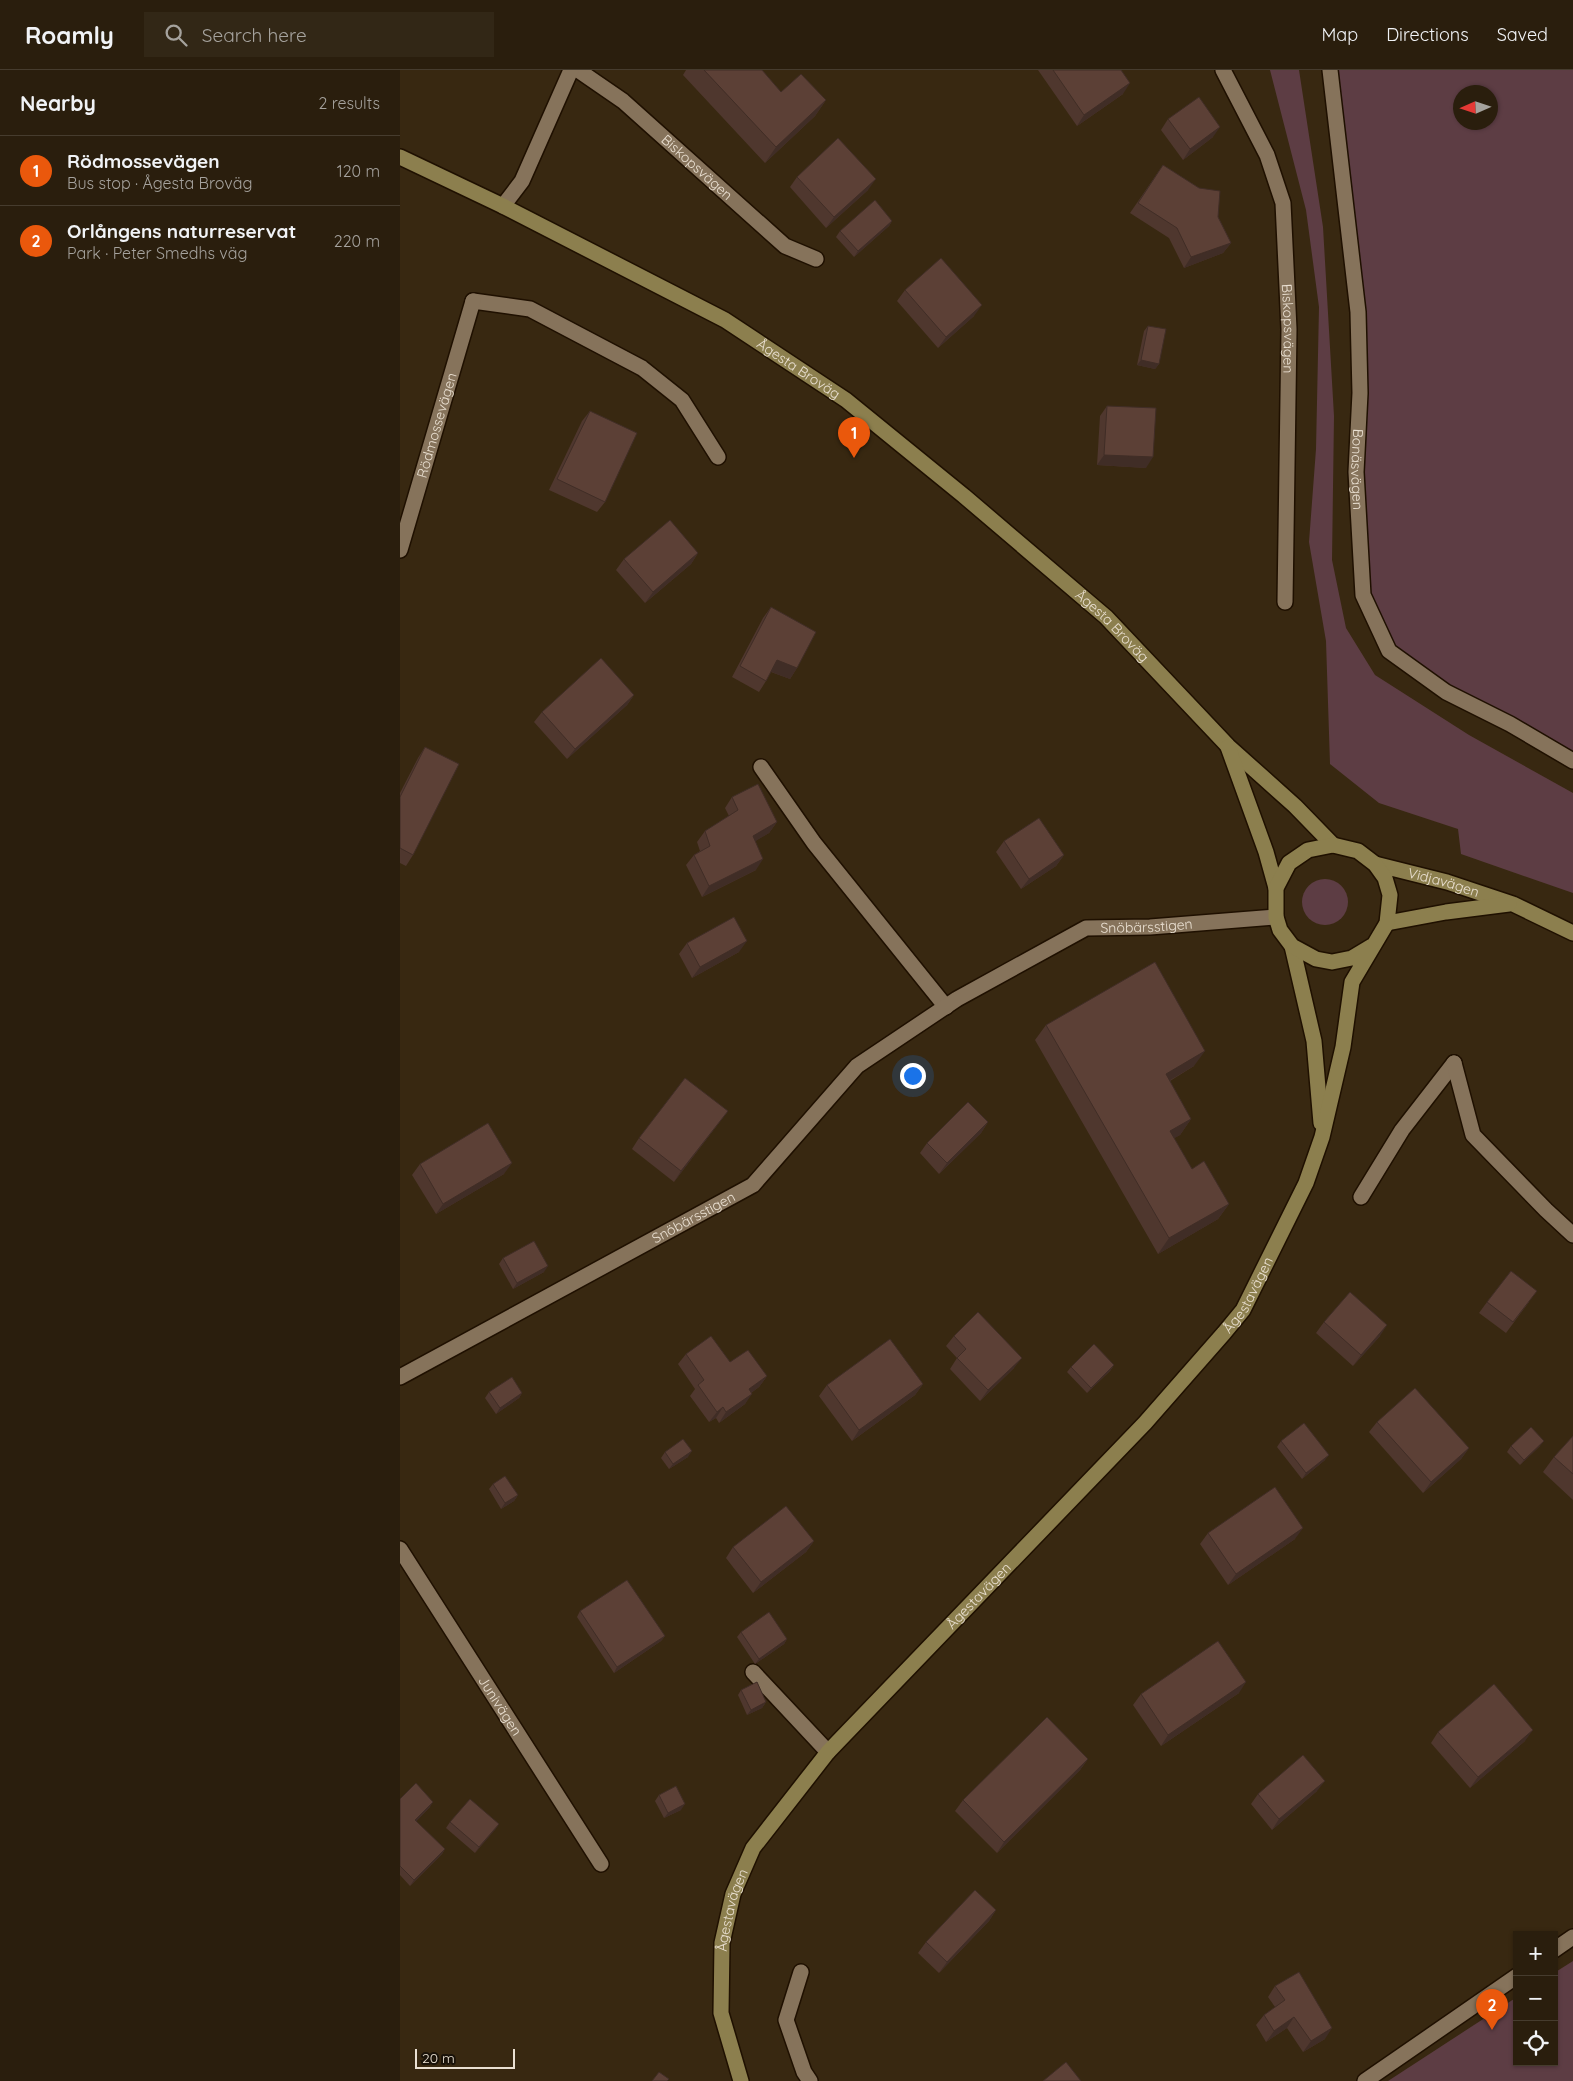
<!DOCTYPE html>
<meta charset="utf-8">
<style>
body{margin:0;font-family:Quicksand,sans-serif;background:#322716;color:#f1f3f6}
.controls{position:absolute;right:15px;bottom:15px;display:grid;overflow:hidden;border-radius:0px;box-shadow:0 1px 4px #0004}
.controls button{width:45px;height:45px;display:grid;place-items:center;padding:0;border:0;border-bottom:1px solid #463c2e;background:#2a1e0d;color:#f1f3f6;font:25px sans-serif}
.compass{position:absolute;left:1053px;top:15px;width:45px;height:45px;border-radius:50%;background:#2a1e0d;box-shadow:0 1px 4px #0004;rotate:267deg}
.scale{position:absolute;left:15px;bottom:12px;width:100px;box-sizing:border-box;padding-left:5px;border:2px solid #eae0d2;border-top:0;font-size:14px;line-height:18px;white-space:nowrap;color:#eae0d2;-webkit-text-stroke:4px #191209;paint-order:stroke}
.you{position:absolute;left:512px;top:1005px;width:18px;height:18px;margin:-12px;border:4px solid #fff;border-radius:50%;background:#1a73e8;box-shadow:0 0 0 8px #1a73e833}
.badge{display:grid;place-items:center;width:32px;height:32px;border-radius:50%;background:#ea580c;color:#fff;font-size:16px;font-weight:700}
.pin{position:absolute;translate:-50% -41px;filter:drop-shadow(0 1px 2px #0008)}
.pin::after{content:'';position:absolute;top:26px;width:18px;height:15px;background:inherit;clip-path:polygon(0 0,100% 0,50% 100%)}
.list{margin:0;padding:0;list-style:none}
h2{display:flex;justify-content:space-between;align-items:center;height:65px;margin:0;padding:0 20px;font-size:21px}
h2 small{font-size:16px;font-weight:400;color:#a5a29d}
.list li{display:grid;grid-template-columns:32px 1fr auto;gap:15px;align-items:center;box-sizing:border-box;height:70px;padding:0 20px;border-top:1px solid #463c2e}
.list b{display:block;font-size:19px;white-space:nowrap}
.list p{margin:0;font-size:16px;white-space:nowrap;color:#a5a29d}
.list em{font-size:16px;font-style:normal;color:#a5a29d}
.icon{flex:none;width:28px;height:28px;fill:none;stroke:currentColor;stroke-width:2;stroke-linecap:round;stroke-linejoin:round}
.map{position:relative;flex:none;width:1173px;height:2011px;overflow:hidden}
header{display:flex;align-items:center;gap:30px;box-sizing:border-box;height:70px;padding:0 25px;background:#2a1e0d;border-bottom:1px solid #463c2e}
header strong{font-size:24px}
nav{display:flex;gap:28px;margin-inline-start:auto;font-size:18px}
.search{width:350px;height:45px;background:#322716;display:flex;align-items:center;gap:12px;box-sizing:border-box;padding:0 18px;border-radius:0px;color:#a5a29d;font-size:19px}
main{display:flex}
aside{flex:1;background:#2a1e0d}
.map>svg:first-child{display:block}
</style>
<header>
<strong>Roamly</strong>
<div class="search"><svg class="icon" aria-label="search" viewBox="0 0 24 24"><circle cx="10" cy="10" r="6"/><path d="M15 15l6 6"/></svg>Search here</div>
<nav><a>Map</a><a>Directions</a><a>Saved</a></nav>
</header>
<main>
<aside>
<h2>Nearby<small>2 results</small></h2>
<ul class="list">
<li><span class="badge">1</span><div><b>Rödmossevägen</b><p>Bus stop · Ågesta Broväg</p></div><em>120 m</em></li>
<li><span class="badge">2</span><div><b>Orlångens naturreservat</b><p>Park · Peter Smedhs väg</p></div><em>220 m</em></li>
</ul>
</aside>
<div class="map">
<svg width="1173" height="2011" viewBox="0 0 1173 2011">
<rect width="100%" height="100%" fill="#382811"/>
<g fill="#5d3d44" fill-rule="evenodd">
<path d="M 870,0 L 899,0 L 923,157 L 934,346 L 932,490 L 946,558 L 975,605 L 1069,665 L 1173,723 L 1173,823 L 1061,784 L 1058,759 L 979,733 L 930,694 L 926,571 L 909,472 L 916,379 L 919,237 L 906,140 Z"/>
<path d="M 930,0 L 1173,0 L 1173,691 L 989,581 L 963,525 L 960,323 ZM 1060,22 L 1090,22 L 1090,52 L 1060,52 Z"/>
<circle cx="925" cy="832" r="23"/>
<path d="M 1173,1891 L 1173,2011 L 988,2011 L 1117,1927 L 1117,1992 L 1154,1992 L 1154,1903 Z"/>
</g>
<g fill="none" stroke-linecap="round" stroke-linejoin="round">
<defs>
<g id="lane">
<path d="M 73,231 L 130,239 L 242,298 L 282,330 L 318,387"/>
<path d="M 961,1127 L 1002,1060 L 1054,993"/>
<path d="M 353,1602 L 428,1682"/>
<path d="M 401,1902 L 386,1950 L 404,2002 L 410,2011"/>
</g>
<g id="street">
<path id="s1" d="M 178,0 L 223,31 L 385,176 L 416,189"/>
<path id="s2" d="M 823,0 L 867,85 L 883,133 L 889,259 L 885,532"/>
<path id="s3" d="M 930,0 L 958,242 L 960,323 L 956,402 L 963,525 L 989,581 L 1046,622 L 1110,654 L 1173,691"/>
<path d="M 103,136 L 122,111 L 171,0"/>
<path id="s4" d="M 0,480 L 73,231"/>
<path d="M 361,697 L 414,773 L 546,937"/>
<path d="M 1054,993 L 1073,1065 L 1146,1140 L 1173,1165"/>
<path id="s5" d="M 0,1307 L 353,1115 L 457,996 L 557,929 L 686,858 L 750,857 L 876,847"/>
<path id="s6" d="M 0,1479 L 201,1794"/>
<path d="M 1154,1880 L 1173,1867"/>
<path d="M 965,2011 L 1117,1906"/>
</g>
<g id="secondary">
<path id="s7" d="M 0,87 L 103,136 L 325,250 L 446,330 L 564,426 L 706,547 L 828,676 L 895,736 L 933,775"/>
<path d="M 828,677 L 866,782 L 876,818"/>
<path id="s8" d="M 975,794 L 1047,812 L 1113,834 L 1173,863"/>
<path d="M 987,853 L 1046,842 L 1109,834"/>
<path d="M 892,876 L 914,971 L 921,1053"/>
<path id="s9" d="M 341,2011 L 321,1943 L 322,1873 L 333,1824 L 353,1778 L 428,1682 L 745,1353 L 824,1263 L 843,1240 L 906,1113 L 922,1067 L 943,977 L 952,912 L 987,853 L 990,825 L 985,808 L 975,794 L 958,781 L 933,775 L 908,780 L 889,793 L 876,818 L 876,847 L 880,860 L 892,876 L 916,889 L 932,892 L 952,888 L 972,876"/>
</g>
</defs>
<use href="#lane" stroke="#1f1000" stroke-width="18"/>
<use href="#street" stroke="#1f1000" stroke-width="18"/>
<use href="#secondary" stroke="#1f1000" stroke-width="18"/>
<use href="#lane" stroke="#86735b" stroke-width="15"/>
<use href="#street" stroke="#86735b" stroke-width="15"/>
<use href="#secondary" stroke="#8c7f4e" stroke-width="15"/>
</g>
<g fill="#4f372e">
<path d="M 286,0 L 362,0 L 381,22 L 426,30 L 415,46 L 365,93 L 283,5 Z"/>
<path d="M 638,0 L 721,0 L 723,24 L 677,56 Z"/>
<path d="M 768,49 L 813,67 L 783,90 L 761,60 Z"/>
<path d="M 763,95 L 799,118 L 818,147 L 831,173 L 823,183 L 784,198 L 769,168 L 730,143 Z"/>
<path d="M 397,107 L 468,120 L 426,158 L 390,117 Z"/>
<path d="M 492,151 L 489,156 L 454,187 L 436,167 L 440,161 Z"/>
<path d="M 505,220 L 574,246 L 538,278 L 497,231 Z"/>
<path d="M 748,256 L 759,294 L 755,299 L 737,295 L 744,261 Z"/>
<path d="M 707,336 L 746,398 L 697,395 L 700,346 Z"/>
<path d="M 190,341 L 205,432 L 197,442 L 149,420 L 182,351 Z"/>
<path d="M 298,483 L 291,494 L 245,533 L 216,500 L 224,489 Z"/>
<path d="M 371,537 L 397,598 L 390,609 L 371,602 L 366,611 L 359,622 L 332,607 L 363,548 Z"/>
<path d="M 234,625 L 227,635 L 167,689 L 134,652 L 142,642 Z"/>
<path d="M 25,677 L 13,785 L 6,796 L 0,793 L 0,723 L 18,688 Z"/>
<path d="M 332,727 L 377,752 L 369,763 L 355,771 L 356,800 L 302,827 L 286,795 L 294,785 L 300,781 L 297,772 L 305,761 L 329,746 L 325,738 Z"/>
<path d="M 604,771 L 664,785 L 656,796 L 621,819 L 596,782 Z"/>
<path d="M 287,873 L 339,882 L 292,908 L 279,884 Z"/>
<path d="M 646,955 L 794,996 L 770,1011 L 791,1049 L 780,1065 L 774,1068 L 792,1099 L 829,1134 L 818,1149 L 758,1184 L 635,970 Z"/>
<path d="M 328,1041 L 274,1112 L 232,1079 L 239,1068 Z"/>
<path d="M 588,1052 L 581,1063 L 539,1104 L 520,1083 L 527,1073 Z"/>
<path d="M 20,1094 L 104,1104 L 36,1144 L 12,1105 Z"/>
<path d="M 103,1188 L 144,1202 L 113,1219 L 99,1194 Z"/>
<path d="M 1087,1232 L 1129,1232 L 1106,1263 L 1079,1243 Z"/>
<path d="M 924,1252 L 980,1266 L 953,1296 L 916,1263 Z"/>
<path d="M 554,1266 L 614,1298 L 580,1331 L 550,1299 L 557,1288 L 546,1276 Z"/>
<path d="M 286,1284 L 367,1306 L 359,1317 L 351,1323 L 345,1334 L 319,1353 L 316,1348 L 309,1352 L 290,1326 L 295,1319 L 278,1294 Z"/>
<path d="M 714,1295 L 710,1301 L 687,1323 L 667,1302 L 671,1297 Z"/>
<path d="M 523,1314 L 515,1325 L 452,1371 L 419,1326 L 427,1315 Z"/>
<path d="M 89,1322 L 122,1323 L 119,1328 L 96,1344 L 85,1328 Z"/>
<path d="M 977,1352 L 1069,1378 L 1061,1389 L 1023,1423 L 969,1362 Z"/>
<path d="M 1173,1366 L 1173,1430 L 1143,1402 L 1154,1387 Z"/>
<path d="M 881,1371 L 925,1390 L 902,1409 L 877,1377 Z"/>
<path d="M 1111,1376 L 1140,1376 L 1120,1395 L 1107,1382 Z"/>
<path d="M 265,1382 L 288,1387 L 269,1399 L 261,1388 Z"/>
<path d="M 93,1414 L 118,1425 L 114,1431 L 101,1439 L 89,1419 Z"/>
<path d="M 808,1463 L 895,1469 L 828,1515 L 800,1474 Z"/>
<path d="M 414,1471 L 406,1482 L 353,1523 L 326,1488 L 333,1477 Z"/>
<path d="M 180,1541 L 265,1566 L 261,1571 L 214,1603 L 177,1547 Z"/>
<path d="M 341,1562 L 387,1569 L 384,1574 L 355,1594 L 337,1567 Z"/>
<path d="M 341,1620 L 366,1632 L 362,1638 L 347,1645 L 338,1625 Z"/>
<path d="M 839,1623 L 761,1676 L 733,1635 L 741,1624 Z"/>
<path d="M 1038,1662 L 1125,1671 L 1070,1718 L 1031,1673 Z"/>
<path d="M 688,1689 L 680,1700 L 597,1783 L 555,1741 L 563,1730 Z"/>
<path d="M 917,1721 L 872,1760 L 851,1734 L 858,1724 Z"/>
<path d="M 259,1725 L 281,1740 L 264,1748 L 255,1731 Z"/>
<path d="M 0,1729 L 30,1737 L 16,1751 L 45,1779 L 42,1784 L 10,1816 L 0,1805 Z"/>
<path d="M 50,1752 L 99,1754 L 75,1783 L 46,1758 Z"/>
<path d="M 596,1840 L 589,1851 L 539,1903 L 518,1883 L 526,1872 Z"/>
<path d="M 875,1916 L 925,1969 L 903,1982 L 887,1958 L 866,1972 L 856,1955 L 864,1945 L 875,1937 L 868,1927 Z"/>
</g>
<g fill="#402d26">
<path d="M 730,13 L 723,24 L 677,56 L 684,45 Z"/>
<path d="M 426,30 L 415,46 L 365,93 L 376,77 Z"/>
<path d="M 820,57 L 813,67 L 783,90 L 790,79 Z"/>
<path d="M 476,109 L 468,120 L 426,158 L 434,147 Z"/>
<path d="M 492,151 L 489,156 L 454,187 L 458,181 Z"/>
<path d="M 831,173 L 823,183 L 784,198 L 791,187 Z"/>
<path d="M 582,235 L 574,246 L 538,278 L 546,267 Z"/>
<path d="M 741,290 L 759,294 L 755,299 L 737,295 Z"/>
<path d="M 704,385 L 753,387 L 746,398 L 697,395 Z"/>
<path d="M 298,483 L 291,494 L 245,533 L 253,522 Z"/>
<path d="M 377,590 L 397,598 L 390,609 L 369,601 Z"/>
<path d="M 234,625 L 227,635 L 167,689 L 175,679 Z"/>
<path d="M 377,752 L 369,763 L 346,777 L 353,766 Z"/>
<path d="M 664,785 L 656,796 L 621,819 L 629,809 Z"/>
<path d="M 363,789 L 356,800 L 302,827 L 309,816 Z"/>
<path d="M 347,871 L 339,882 L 292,908 L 300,897 Z"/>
<path d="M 805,981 L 794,996 L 755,1019 L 766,1004 Z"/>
<path d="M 328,1041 L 320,1051 L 274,1112 L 281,1101 Z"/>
<path d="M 791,1049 L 780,1065 L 759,1077 L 770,1061 Z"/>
<path d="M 588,1052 L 581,1063 L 539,1104 L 547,1093 Z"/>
<path d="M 112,1093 L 104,1104 L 36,1144 L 43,1134 Z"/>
<path d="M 829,1134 L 818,1149 L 758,1184 L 769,1168 Z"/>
<path d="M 148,1196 L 144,1202 L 113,1219 L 117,1213 Z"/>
<path d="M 987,1255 L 980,1266 L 953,1296 L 961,1285 Z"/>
<path d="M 622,1288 L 614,1298 L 580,1331 L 588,1320 Z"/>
<path d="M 714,1295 L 710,1301 L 687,1323 L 691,1318 Z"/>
<path d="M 367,1306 L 359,1317 L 341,1330 L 349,1319 Z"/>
<path d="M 523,1314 L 515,1325 L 452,1371 L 459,1360 Z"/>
<path d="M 122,1323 L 119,1328 L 96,1344 L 100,1338 Z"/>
<path d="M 352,1324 L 345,1334 L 319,1353 L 326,1342 Z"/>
<path d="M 323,1337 L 316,1348 L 309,1352 L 317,1342 Z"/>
<path d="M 1144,1371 L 1140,1376 L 1120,1395 L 1124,1390 Z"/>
<path d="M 1069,1378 L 1061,1389 L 1023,1423 L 1031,1412 Z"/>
<path d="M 292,1381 L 288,1387 L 269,1399 L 273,1394 Z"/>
<path d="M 929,1385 L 925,1390 L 902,1409 L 906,1403 Z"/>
<path d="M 118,1425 L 114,1431 L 101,1439 L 105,1433 Z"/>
<path d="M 903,1458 L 895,1469 L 828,1515 L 836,1504 Z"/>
<path d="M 414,1471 L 406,1482 L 353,1523 L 361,1512 Z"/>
<path d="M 265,1566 L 261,1571 L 214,1603 L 217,1597 Z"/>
<path d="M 387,1569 L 384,1574 L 355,1594 L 359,1589 Z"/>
<path d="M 846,1612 L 839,1623 L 761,1676 L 768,1665 Z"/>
<path d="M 366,1632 L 362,1638 L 347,1645 L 351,1640 Z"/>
<path d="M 1133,1660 L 1125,1671 L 1070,1718 L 1078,1707 Z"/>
<path d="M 688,1689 L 680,1700 L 597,1783 L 604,1772 Z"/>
<path d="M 925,1711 L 917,1721 L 872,1760 L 879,1749 Z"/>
<path d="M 33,1732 L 30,1737 L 12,1756 L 15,1750 Z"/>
<path d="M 285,1734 L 281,1740 L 264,1748 L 268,1743 Z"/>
<path d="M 99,1754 L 95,1760 L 75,1783 L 79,1777 Z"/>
<path d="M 45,1779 L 42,1784 L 10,1816 L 14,1810 Z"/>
<path d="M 596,1840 L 589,1851 L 539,1903 L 547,1892 Z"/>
<path d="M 894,1947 L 887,1958 L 866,1972 L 874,1961 Z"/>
<path d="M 932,1958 L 925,1969 L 903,1982 L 911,1971 Z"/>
</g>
<g fill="#5c4036" stroke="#402d26">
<path d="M 304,0 L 362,0 L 381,22 L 401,4 L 426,30 L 376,77 Z"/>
<path d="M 653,0 L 721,0 L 730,13 L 684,45 Z"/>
<path d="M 799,27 L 820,57 L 790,79 L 768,49 Z"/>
<path d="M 438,68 L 476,109 L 434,147 L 397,107 Z"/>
<path d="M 763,95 L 799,118 L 820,121 L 818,147 L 831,173 L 791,187 L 777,158 L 738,133 Z"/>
<path d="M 475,130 L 492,151 L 458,181 L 440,161 Z"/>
<path d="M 541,188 L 582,235 L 546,267 L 505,220 Z"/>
<path d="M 748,256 L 766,259 L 759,294 L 741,290 Z"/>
<path d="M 707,336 L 756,338 L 753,387 L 704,385 Z"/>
<path d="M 190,341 L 237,363 L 205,432 L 157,409 Z"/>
<path d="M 270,450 L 298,483 L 253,522 L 224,489 Z"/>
<path d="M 371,537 L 416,562 L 397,598 L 377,590 L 366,611 L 340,596 Z"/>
<path d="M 201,588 L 234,625 L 175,679 L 142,642 Z"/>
<path d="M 25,677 L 59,694 L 13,785 L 0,778 L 0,727 Z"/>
<path d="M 358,714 L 377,752 L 353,766 L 363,789 L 309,816 L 294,785 L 310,776 L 305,761 L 338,740 L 332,727 Z"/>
<path d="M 639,748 L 664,785 L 629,809 L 604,771 Z"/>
<path d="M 334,847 L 347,871 L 300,897 L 287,873 Z"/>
<path d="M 755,892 L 805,981 L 766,1004 L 791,1049 L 770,1061 L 792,1099 L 804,1091 L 829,1134 L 769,1168 L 646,955 Z"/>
<path d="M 285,1008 L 328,1041 L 281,1101 L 239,1068 Z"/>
<path d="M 568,1032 L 588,1052 L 547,1093 L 527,1073 Z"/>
<path d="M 88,1053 L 112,1093 L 43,1134 L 20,1094 Z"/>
<path d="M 134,1171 L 148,1196 L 117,1213 L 103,1188 Z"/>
<path d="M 1111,1201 L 1137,1221 L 1113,1252 L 1087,1232 Z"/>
<path d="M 950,1222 L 987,1255 L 961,1285 L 924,1252 Z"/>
<path d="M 578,1242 L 622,1288 L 588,1320 L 557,1288 L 566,1279 L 554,1266 Z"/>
<path d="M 311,1266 L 330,1292 L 348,1280 L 367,1306 L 349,1319 L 352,1324 L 326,1342 L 323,1337 L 317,1342 L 298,1315 L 304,1310 L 286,1284 Z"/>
<path d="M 490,1269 L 523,1314 L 459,1360 L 427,1315 Z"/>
<path d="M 694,1274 L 714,1295 L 691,1318 L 671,1297 Z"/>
<path d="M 112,1307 L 122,1323 L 100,1338 L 89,1322 Z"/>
<path d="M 1015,1318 L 1069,1378 L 1031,1412 L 977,1352 Z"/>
<path d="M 904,1353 L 929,1385 L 906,1403 L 881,1371 Z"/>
<path d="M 1131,1357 L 1144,1371 L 1124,1390 L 1111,1376 Z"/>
<path d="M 1173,1366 L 1173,1404 L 1154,1387 Z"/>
<path d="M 283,1369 L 292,1381 L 273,1394 L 265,1382 Z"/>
<path d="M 105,1406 L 118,1425 L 105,1433 L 93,1414 Z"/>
<path d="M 875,1417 L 903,1458 L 836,1504 L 808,1463 Z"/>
<path d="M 386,1436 L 414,1471 L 361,1512 L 333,1477 Z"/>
<path d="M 227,1510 L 265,1566 L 217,1597 L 180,1541 Z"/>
<path d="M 369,1542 L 387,1569 L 359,1589 L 341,1562 Z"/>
<path d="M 818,1571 L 846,1612 L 768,1665 L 741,1624 Z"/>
<path d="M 357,1612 L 366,1632 L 351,1640 L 341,1620 Z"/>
<path d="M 1094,1614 L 1133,1660 L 1078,1707 L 1038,1662 Z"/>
<path d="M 647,1647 L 688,1689 L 604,1772 L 563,1730 Z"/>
<path d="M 903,1685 L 925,1711 L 879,1749 L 858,1724 Z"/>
<path d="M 16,1713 L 33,1732 L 15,1750 L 45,1779 L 14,1810 L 0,1796 L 0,1729 Z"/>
<path d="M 276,1716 L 285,1734 L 268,1743 L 259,1725 Z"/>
<path d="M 70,1729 L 99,1754 L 79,1777 L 50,1752 Z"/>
<path d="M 575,1820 L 596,1840 L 547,1892 L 526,1872 Z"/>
<path d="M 899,1902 L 932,1958 L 911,1971 L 894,1947 L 874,1961 L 864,1945 L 885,1930 L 875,1916 Z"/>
<path d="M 666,1992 L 681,2011 L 643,2011 Z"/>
<path d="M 259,2002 L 269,2009 L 267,2011 L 252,2011 Z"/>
</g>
<g text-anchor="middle" stroke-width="4" stroke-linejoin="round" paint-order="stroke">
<g font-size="14" fill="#eae0d2" stroke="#191209">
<text dy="5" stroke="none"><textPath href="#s1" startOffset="154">Biskopsvägen</textPath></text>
<text dy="5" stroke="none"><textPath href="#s2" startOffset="272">Biskopsvägen</textPath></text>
<text dy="5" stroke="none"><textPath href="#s7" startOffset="452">Ågesta Broväg</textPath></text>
<text dy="5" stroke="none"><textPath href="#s4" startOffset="130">Rödmossevägen</textPath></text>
<text dy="5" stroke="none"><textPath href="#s3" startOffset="401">Bonäsvägen</textPath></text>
<text dy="5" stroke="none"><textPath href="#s7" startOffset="858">Ågesta Broväg</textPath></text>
<text dy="5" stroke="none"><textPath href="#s8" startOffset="71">Vidjavägen</textPath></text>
<text dy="5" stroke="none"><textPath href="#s5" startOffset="888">Snöbärsstigen</textPath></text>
<text dy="5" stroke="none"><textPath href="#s5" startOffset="334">Snöbärsstigen</textPath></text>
<text dy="5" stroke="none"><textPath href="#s9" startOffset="985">Ågestavägen</textPath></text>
<text dy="5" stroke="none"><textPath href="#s9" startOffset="580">Ågestavägen</textPath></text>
<text dy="5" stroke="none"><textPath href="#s6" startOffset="186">Junivägen</textPath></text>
<text dy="5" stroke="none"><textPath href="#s9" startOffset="175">Ågestavägen</textPath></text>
</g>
</g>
</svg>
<div class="controls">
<button>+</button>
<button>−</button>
<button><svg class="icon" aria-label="locate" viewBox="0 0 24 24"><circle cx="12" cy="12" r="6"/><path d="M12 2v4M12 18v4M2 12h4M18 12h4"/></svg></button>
</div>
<svg class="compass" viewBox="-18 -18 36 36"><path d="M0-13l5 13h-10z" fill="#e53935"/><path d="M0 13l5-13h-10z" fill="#a5a29d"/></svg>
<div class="scale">20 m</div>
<div class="you"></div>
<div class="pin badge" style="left:454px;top:388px">1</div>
<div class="pin badge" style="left:1092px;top:1960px">2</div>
</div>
</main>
